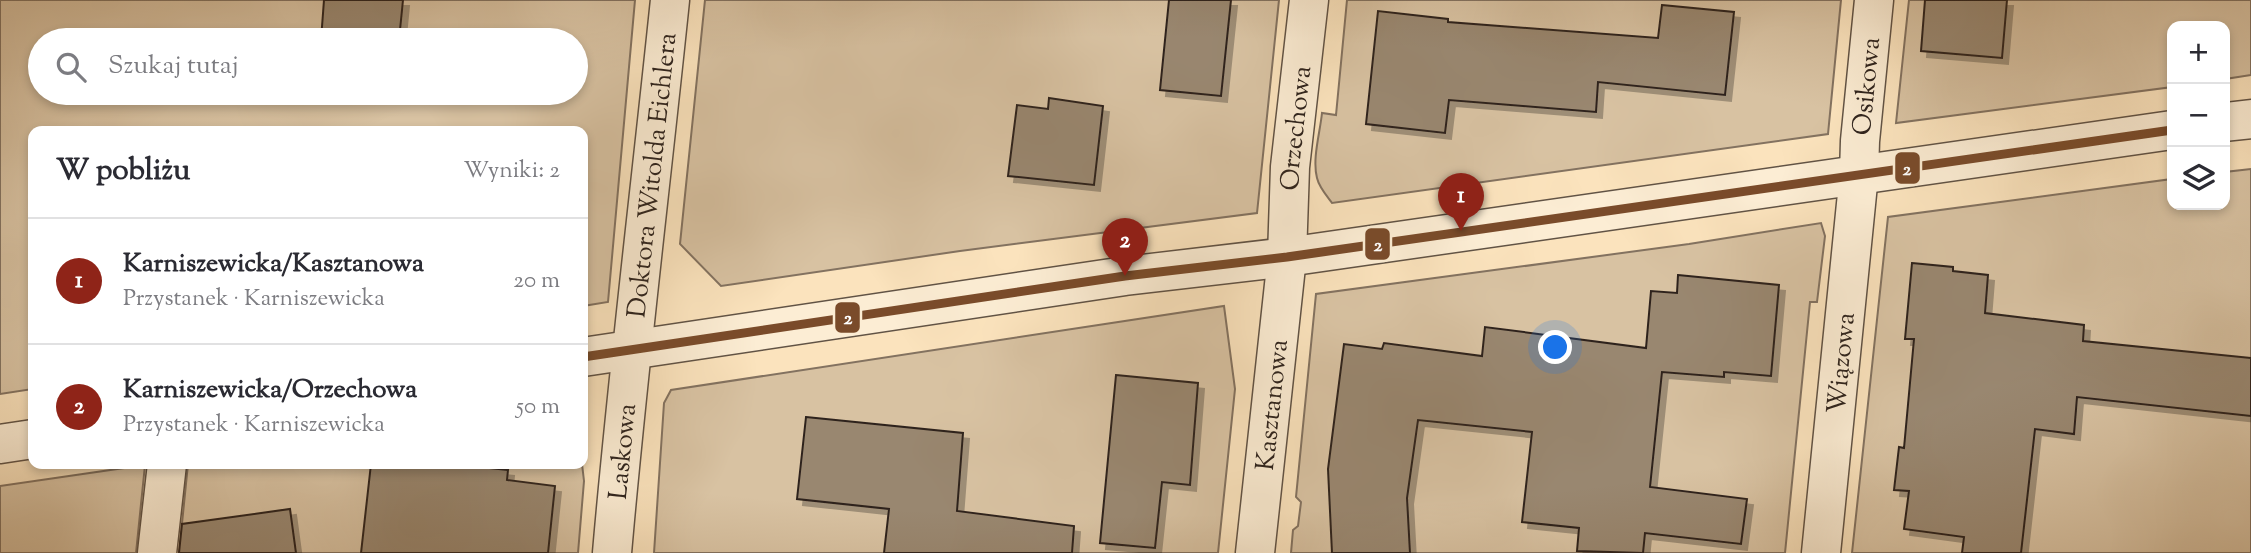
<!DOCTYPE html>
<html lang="pl">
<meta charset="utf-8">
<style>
body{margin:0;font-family:"Sorts Mill Goudy",serif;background:#f2f2f3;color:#2b2b33}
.controls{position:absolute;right:21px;top:21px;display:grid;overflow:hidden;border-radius:14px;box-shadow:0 4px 10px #0003}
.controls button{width:63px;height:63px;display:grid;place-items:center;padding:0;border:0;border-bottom:2px solid #e1e1e2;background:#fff;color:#2b2b33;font:35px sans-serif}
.you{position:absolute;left:1556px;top:348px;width:24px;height:24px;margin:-18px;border:5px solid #fff;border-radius:50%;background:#1a73e8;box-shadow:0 0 0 10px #1a73e833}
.badge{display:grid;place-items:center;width:46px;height:46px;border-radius:50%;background:#8f2418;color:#fff;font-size:23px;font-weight:700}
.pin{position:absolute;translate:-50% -58px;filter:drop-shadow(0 2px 4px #0008)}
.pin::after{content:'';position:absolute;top:37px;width:24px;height:21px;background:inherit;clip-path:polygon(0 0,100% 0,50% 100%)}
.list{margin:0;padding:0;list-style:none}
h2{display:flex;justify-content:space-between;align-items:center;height:91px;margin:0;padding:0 28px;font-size:30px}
h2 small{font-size:23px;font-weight:400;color:#7c7c81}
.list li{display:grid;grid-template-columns:46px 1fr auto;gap:21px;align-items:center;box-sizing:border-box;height:126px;padding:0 28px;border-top:2px solid #e1e1e2}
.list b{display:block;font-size:26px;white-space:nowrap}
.list p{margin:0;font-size:23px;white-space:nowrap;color:#7c7c81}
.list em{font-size:23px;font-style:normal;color:#7c7c81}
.icon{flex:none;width:38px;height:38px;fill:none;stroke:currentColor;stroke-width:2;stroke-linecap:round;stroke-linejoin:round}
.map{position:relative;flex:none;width:2251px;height:553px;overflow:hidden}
.search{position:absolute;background:#fff;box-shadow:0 4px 10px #0003;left:28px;top:28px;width:560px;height:77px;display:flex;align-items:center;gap:18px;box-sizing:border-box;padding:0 24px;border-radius:38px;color:#7c7c81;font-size:26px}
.panel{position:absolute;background:#fff;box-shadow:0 4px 10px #0003;left:28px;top:126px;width:560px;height:343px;border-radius:14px}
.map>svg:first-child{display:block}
</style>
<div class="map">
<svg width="2251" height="553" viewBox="0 0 2251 553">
<defs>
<filter id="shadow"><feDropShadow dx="6" dy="6" stdDeviation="0" flood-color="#0004"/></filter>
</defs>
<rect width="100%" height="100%" fill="#fbe3bd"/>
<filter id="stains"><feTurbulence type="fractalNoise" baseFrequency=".00286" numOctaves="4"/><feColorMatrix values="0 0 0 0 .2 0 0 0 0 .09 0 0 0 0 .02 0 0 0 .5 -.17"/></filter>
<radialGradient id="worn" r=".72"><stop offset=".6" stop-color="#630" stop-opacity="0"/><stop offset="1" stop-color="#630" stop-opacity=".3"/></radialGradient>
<g fill="#d8c2a2" stroke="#837260" stroke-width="2" fill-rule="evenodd">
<path d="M 0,0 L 635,0 L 608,302 L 583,306 L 583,131 L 33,131 L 33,389 L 0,394 ZM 40,40 L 576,40 L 576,93 L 40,93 Z"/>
<path d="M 705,0 L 1279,0 L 1257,213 L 960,251 L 721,286 L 680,244 Z"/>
<path d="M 1347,0 L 1841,0 L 1828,134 L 1332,203 C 1326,195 1319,187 1317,178 C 1312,159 1320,133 1322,113 L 1336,115 Z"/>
<path d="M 1909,0 L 2251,0 L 2251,75 L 2225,79 L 2225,26 L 2172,26 L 2172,87 L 1896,123 Z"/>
<path d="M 2251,169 L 2251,553 L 1852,553 L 1888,217 L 2172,179 L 2172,205 L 2225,205 L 2225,172 Z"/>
<path d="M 1821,223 L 1825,236 L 1817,302 L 1810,302 L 1785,553 L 1291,553 L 1293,530 L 1298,526 L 1301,502 L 1296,497 L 1316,294 L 1689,244 Z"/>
<path d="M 1224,306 L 1235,389 L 1218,553 L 654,553 L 664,403 L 671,390 Z"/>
<path d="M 188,464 L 582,464 L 584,481 L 578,553 L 179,553 Z"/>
<path d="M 145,465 L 136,553 L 0,553 L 0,486 Z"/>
</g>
<g fill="#998770" stroke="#2e231d" stroke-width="2" filter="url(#shadow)">
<path d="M 324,0 L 403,0 L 399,40 L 321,40 Z"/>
<path d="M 1169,0 L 1231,0 L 1221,96 L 1160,90 Z"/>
<path d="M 1925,0 L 2007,0 L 2002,58 L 1921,51 Z"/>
<path d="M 1662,5 L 1734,12 L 1725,95 L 1598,82 L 1596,112 L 1449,100 L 1445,133 L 1366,124 L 1378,11 L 1448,19 L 1448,22 L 1658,38 Z"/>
<path d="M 1049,98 L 1103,106 L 1094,185 L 1008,176 L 1017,105 L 1048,109 Z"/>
<path d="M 1912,263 L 1953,267 L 1953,271 L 1988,275 L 1985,313 L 2084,325 L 2083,341 L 2251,358 L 2251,416 L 2077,397 L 2074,434 L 2035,429 L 2021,553 L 1962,553 L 1964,537 L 1904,529 L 1909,491 L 1894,490 L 1899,447 L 1904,448 L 1914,339 L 1905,339 Z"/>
<path d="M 1678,275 L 1779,285 L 1771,376 L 1724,372 L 1724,377 L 1662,372 L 1650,487 L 1747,499 L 1741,544 L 1645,533 L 1643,553 L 1577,551 L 1579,528 L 1522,522 L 1532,432 L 1418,420 L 1407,498 L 1410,553 L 1332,553 L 1328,469 L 1344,344 L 1382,349 L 1384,343 L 1482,356 L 1485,327 L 1646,348 L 1651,291 L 1677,293 Z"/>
<path d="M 1116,375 L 1198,383 L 1190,485 L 1162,482 L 1155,548 L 1100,543 Z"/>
<path d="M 806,417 L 963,433 L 957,511 L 1074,526 L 1072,553 L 884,553 L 889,509 L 797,499 Z"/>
<path d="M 371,464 L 452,464 L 508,470 L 507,480 L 555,486 L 548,553 L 361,553 Z"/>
<path d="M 290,509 L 296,553 L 179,553 L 182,524 Z"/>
</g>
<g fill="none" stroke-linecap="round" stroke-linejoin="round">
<defs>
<g id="minor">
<path d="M 2225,122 L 2251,119"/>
<path d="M 583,357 L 1125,276 L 1287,257 L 2172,130"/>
<path d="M 0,444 L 33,439"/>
<path d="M 157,553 L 167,464"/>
<path id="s1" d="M 612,553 C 628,368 651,184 670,0"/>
<path id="s2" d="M 1255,553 L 1287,257 L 1290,167 L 1309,0"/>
<path id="s3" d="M 1821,553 L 1859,174 L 1860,141 L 1874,0"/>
</g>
</defs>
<use href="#minor" stroke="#615345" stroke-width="41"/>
<use href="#minor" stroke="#fcedd4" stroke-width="38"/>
<defs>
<path id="bus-1" d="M 583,357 L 1125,276 L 1287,257 L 2172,130"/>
</defs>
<use href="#bus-1" stroke="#fcedd4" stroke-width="14"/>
<use href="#bus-1" stroke="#7a4b2a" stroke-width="9"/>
</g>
<g text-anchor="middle" stroke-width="5" stroke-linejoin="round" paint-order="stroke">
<g font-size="26" fill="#2e231d" stroke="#fcedd4">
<text dy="9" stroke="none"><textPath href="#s3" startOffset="469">Osikowa</textPath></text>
<text dy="9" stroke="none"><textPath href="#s2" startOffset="427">Orzechowa</textPath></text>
<text dy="9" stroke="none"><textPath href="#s1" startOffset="380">Doktora Witolda Eichlera</textPath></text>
<text dy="9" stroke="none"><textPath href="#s3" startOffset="191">Wiązowa</textPath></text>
<text dy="9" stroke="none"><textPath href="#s2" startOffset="149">Kasztanowa</textPath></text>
<text dy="9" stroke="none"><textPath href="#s1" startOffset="102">Laskowa</textPath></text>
</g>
</g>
<g stroke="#fcedd4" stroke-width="2.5">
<rect x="1894" y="151" width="27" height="34" rx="7" fill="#7a4b2a"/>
<rect x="1364" y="227" width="27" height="34" rx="7" fill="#7a4b2a"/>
<rect x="834" y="301" width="27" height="33" rx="7" fill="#7a4b2a"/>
</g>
<g font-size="19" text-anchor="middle" font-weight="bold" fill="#fff">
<text x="1907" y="175">2</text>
<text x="1378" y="251">2</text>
<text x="848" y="324">2</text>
</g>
<rect width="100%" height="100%" filter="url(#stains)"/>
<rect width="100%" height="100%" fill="url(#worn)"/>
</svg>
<div class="controls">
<button>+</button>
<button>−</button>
<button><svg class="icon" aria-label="layers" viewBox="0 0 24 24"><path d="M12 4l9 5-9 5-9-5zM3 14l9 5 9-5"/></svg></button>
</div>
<div class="you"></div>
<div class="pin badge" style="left:1461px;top:231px">1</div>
<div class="pin badge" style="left:1125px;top:276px">2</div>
<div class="search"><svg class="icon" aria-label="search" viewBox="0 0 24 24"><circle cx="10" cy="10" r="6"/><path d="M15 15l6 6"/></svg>Szukaj tutaj</div>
<section class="panel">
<h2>W pobliżu<small>Wyniki: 2</small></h2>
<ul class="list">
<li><span class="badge">1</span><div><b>Karniszewicka/Kasztanowa</b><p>Przystanek · Karniszewicka</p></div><em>20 m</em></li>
<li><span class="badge">2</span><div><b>Karniszewicka/Orzechowa</b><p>Przystanek · Karniszewicka</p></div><em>50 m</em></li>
</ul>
</section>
</div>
